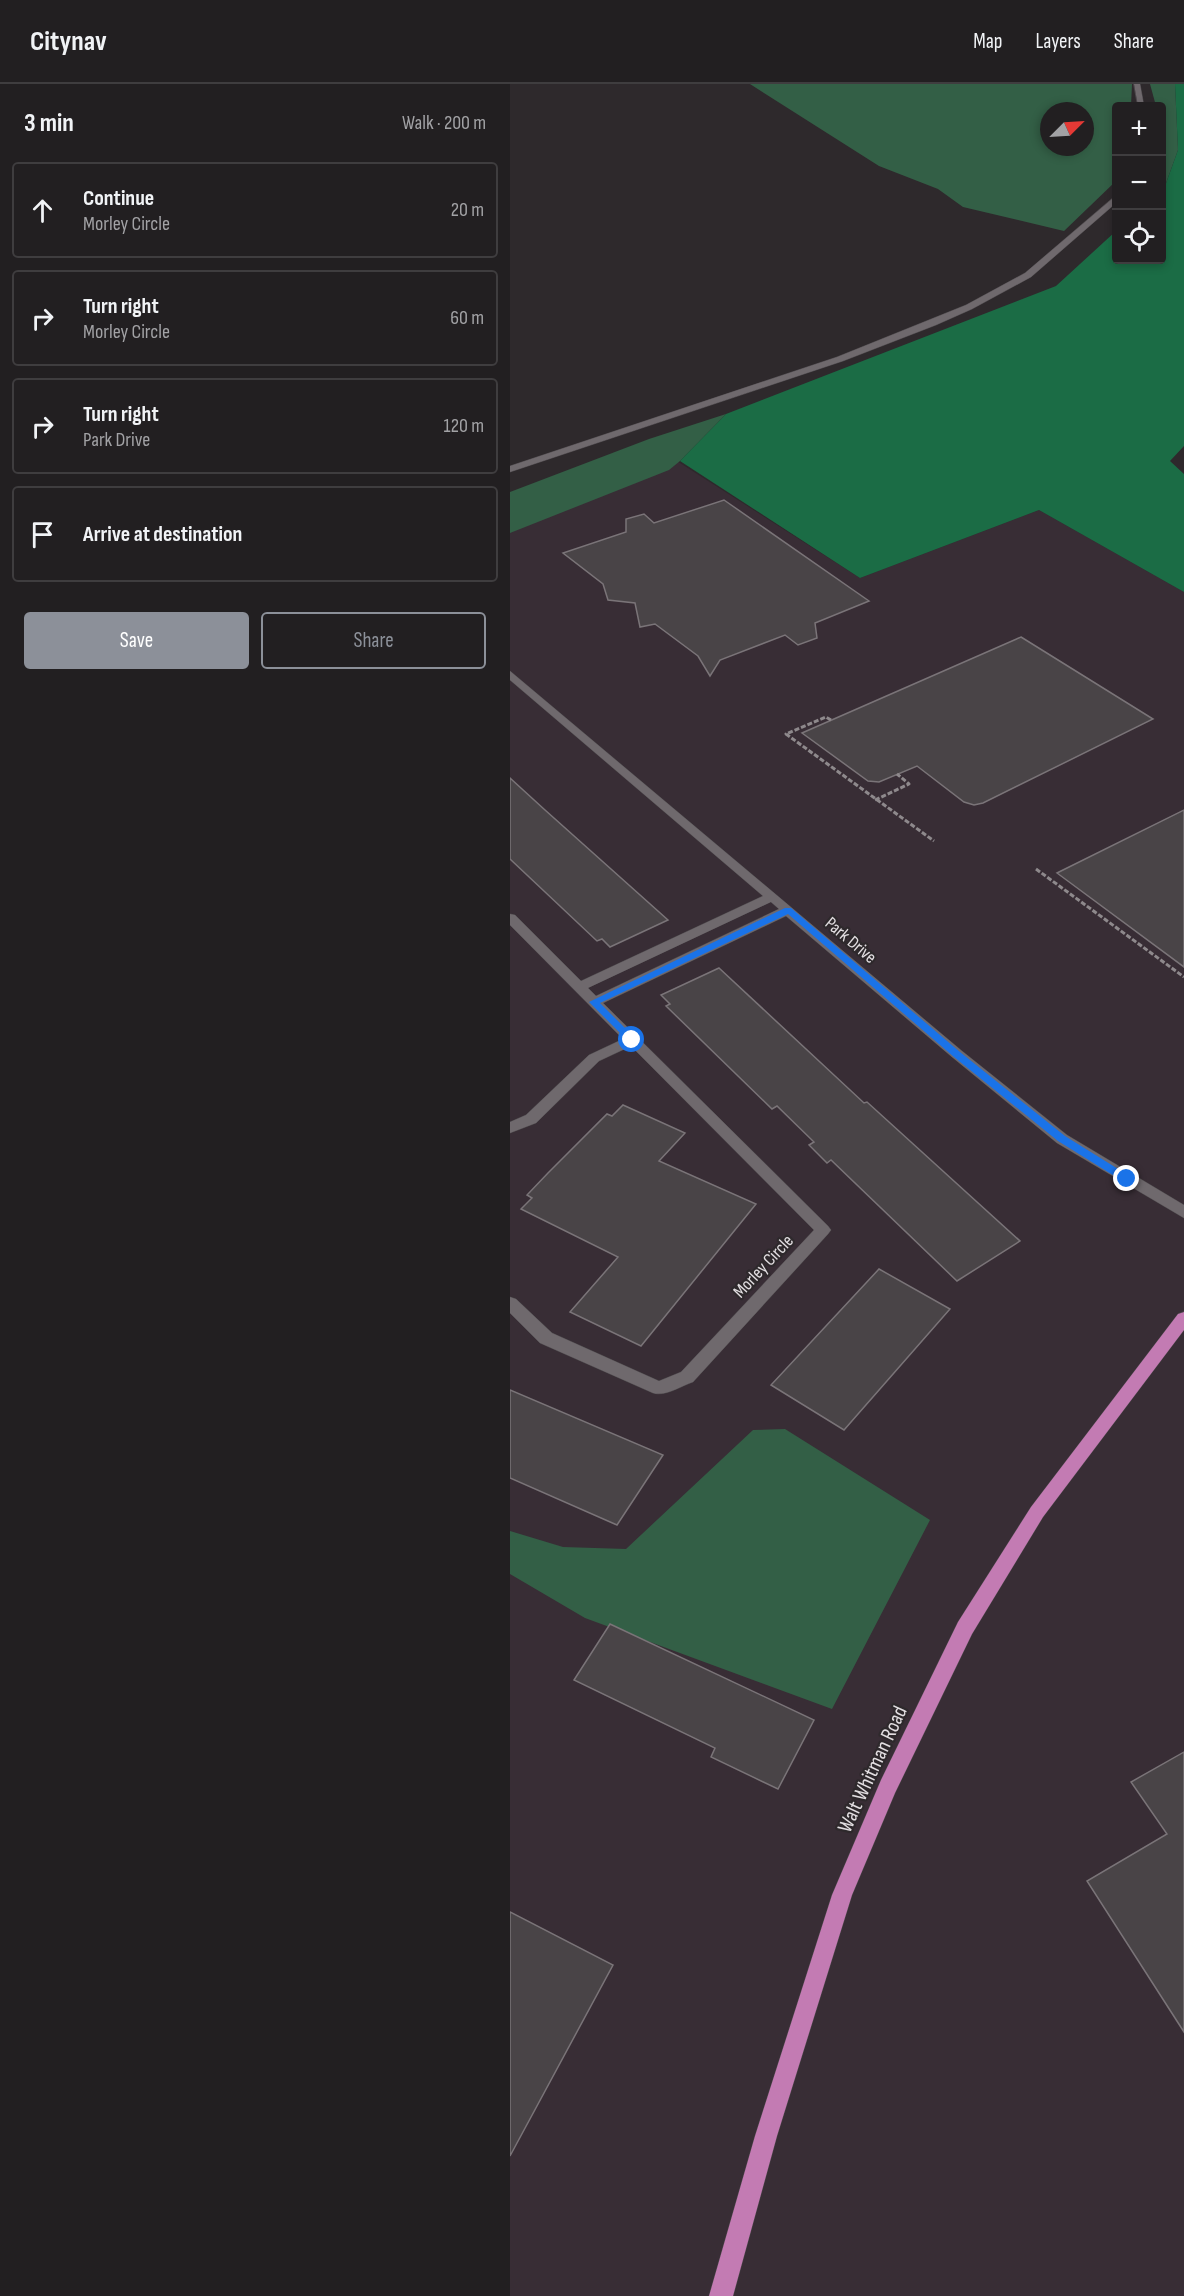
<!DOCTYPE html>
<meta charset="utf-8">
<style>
body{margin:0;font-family:"Sofia Sans Condensed",sans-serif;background:#2a272a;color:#f1f3f6}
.controls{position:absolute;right:18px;top:18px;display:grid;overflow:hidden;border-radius:6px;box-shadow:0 3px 9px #0003}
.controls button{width:54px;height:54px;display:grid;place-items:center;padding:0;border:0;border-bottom:2px solid #3f3d3f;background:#221f21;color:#f1f3f6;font:30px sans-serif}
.compass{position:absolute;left:530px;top:18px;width:54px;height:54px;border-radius:50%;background:#221f21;box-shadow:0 3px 9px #0003;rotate:66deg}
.stop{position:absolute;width:18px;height:18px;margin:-14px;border:4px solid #1a73e8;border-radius:50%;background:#fff}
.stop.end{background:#1a73e8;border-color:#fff;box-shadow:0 2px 6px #0008}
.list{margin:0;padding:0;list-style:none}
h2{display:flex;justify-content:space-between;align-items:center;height:78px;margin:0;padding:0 24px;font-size:26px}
h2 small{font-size:20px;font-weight:400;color:#a2a2a5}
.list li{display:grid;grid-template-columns:39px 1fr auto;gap:18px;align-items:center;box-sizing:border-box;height:96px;margin:0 12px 12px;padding:0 12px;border:2px solid #3f3d3f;border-radius:6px}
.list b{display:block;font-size:22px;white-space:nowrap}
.list p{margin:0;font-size:20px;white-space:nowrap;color:#a2a2a5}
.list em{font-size:20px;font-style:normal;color:#a2a2a5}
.actions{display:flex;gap:12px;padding:18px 24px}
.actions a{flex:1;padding:14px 0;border:2px solid #8c9099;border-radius:6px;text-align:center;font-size:21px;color:#8c9099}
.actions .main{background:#8c9099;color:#fff}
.icon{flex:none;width:33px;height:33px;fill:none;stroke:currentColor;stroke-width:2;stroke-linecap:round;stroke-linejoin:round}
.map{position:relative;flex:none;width:674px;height:2212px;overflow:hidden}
header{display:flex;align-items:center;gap:36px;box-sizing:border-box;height:84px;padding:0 30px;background:#221f21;border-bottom:2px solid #3f3d3f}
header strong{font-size:28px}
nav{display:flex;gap:33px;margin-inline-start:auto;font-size:21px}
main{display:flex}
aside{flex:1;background:#221f21}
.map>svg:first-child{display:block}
</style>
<header>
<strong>Citynav</strong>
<nav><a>Map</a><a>Layers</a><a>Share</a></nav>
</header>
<main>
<aside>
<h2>3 min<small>Walk · 200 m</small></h2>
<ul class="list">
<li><svg class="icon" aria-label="ahead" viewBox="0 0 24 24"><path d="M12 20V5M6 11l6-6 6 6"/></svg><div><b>Continue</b><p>Morley Circle</p></div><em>20 m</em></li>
<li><svg class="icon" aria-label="right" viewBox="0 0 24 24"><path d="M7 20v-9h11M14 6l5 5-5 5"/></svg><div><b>Turn right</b><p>Morley Circle</p></div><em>60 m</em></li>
<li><svg class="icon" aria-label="right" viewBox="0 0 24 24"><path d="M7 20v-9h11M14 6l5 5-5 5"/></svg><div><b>Turn right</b><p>Park Drive</p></div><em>120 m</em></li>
<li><svg class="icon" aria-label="arrive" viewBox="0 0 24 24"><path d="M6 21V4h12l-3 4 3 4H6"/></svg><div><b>Arrive at destination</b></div></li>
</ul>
<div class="actions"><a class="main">Save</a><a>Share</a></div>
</aside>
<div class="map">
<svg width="674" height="2212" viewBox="0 0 674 2212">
<rect width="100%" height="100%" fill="#2e292c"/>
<path fill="#382d35" d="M 137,358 L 350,494 L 529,426 L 674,508 L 674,2212 L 0,2212 L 0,412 Z"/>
<g fill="#335f46" fill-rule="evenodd">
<path d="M 240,0 L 622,0 L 621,22 L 606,22 L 606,97 L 554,147 L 453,123 L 428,105 L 369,82 ZM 539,27 L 575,27 L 575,63 L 539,63 Z"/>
<path d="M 640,0 L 665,0 L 668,66 L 655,102 L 652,106 L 652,22 L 646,22 Z"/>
<path d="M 216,330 L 170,377 L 159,386 L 0,449 L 0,408 L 139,355 Z"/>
<path d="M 275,1345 L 420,1436 L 322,1625 L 75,1534 L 0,1490 L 0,1447 L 53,1463 L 116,1465 L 243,1346 Z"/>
</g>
<path fill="#1b6c45" d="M 665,0 L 674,0 L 674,362 L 660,377 L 674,390 L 674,508 L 529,426 L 350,494 L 170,377 L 216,330 L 546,202 L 606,147 L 606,176 L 652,176 L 652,106 L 655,102 L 668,66 Z"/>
<g fill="#494447" stroke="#7a7478" stroke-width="1.5">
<path d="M 214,416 L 359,517 L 305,539 L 307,554 L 288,561 L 275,551 L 210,576 L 200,592 L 188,572 L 145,540 L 130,543 L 125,519 L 98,516 L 93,500 L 53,469 L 116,448 L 116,435 L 134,430 L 144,439 Z"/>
<path d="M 511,553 L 643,635 L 473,719 L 464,721 L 454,718 L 407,682 L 369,698 L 358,697 L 292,649 Z"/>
<path d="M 0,694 L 35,726 L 158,836 L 100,863 L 92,855 L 87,857 L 0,775 Z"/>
<path d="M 674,726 L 674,883 L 547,789 Z"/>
<path d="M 209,884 L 354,1019 L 357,1018 L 510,1157 L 447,1197 L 321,1076 L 317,1079 L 299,1061 L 304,1058 L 267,1022 L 262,1025 L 156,922 L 160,920 L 151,911 Z"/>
<path d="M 113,1021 L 175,1049 L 149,1077 L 246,1120 L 131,1262 L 60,1228 L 108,1173 L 11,1125 L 22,1114 L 17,1111 L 38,1089 L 97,1030 L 102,1032 Z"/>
<path d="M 369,1185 L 440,1225 L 334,1346 L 261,1301 Z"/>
<path d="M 0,1306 L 153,1371 L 107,1441 L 0,1394 Z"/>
<path d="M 100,1540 L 304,1636 L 268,1705 L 201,1673 L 205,1664 L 64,1596 Z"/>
<path d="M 674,1668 L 674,1948 L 577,1797 L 657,1750 L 621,1698 Z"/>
<path d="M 0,1828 L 103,1881 L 0,2072 Z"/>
</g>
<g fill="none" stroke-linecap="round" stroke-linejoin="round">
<defs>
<g id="minor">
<path d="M 624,0 L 630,0 L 634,22 L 628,22 Z"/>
<path d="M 603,114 L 606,114 L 606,119 L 521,193 L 462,225 L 426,241 L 333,277 L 0,388 L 0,382 L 327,273 L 456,221 L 515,189 Z"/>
<path d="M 0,587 L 452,967 L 557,1051 L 674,1121 L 674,1134 L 547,1059 L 442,973 L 276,832 L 93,919 L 318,1142 L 321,1146 L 318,1150 L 183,1298 C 171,1302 155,1313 143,1309 L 30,1259 L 0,1229 L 0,1213 L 6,1215 L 42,1249 L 149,1297 L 171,1288 L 304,1146 L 121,962 L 89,977 L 26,1039 L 0,1049 L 0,1038 L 16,1031 L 79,971 L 113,955 L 0,841 L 0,830 L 5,831 L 71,897 L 253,812 L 0,596 ZM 261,818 L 269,825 L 86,912 L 78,904 Z"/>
</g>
<path id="major" d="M 674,1228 L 674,1246 L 533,1433 L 462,1550 L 385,1709 L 342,1811 L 267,2052 L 223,2212 L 199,2212 L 245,2052 L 322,1811 L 371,1696 L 448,1538 L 521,1423 L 668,1230 Z"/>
</defs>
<use href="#minor" stroke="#4b474a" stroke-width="1"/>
<use href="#major" stroke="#4b474a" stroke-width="1"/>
<g stroke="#8e898c" stroke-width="3" stroke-dasharray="5 2" stroke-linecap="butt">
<path d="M 321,636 L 316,633 L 276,650 L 424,757"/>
<path d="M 365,716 L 399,700 L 387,690"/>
<path d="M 526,785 L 674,893"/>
</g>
<use href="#minor" fill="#6f696d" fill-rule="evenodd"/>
<use href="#major" fill="#c37bb3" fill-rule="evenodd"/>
</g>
<path fill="#1a73e8" d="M 275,824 L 281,824 L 450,968 L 555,1052 L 621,1093 L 621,1098 L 614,1098 L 548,1057 L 444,973 L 278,830 L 90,919 L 125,954 L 125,958 L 119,958 L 79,918 Z"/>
<g text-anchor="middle" stroke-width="4.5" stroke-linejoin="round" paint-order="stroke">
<g font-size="18" fill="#e2dee1" stroke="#2e292c">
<text transform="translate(341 856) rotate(40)" y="6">Park Drive</text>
<text transform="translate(253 1182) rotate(-47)" y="6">Morley Circle</text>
</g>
<g font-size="21" fill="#e2dee1" stroke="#2e292c">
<text transform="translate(362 1685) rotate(-65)" y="7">Walt Whitman Road</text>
</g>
</g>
</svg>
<div class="controls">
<button>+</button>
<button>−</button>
<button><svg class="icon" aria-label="locate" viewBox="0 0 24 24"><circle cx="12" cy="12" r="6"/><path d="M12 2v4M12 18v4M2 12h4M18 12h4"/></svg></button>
</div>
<svg class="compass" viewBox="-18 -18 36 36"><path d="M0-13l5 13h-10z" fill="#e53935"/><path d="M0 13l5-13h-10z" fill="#a2a2a5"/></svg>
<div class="stop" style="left:122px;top:956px"></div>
<div class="stop end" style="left:617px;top:1095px"></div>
</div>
</main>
